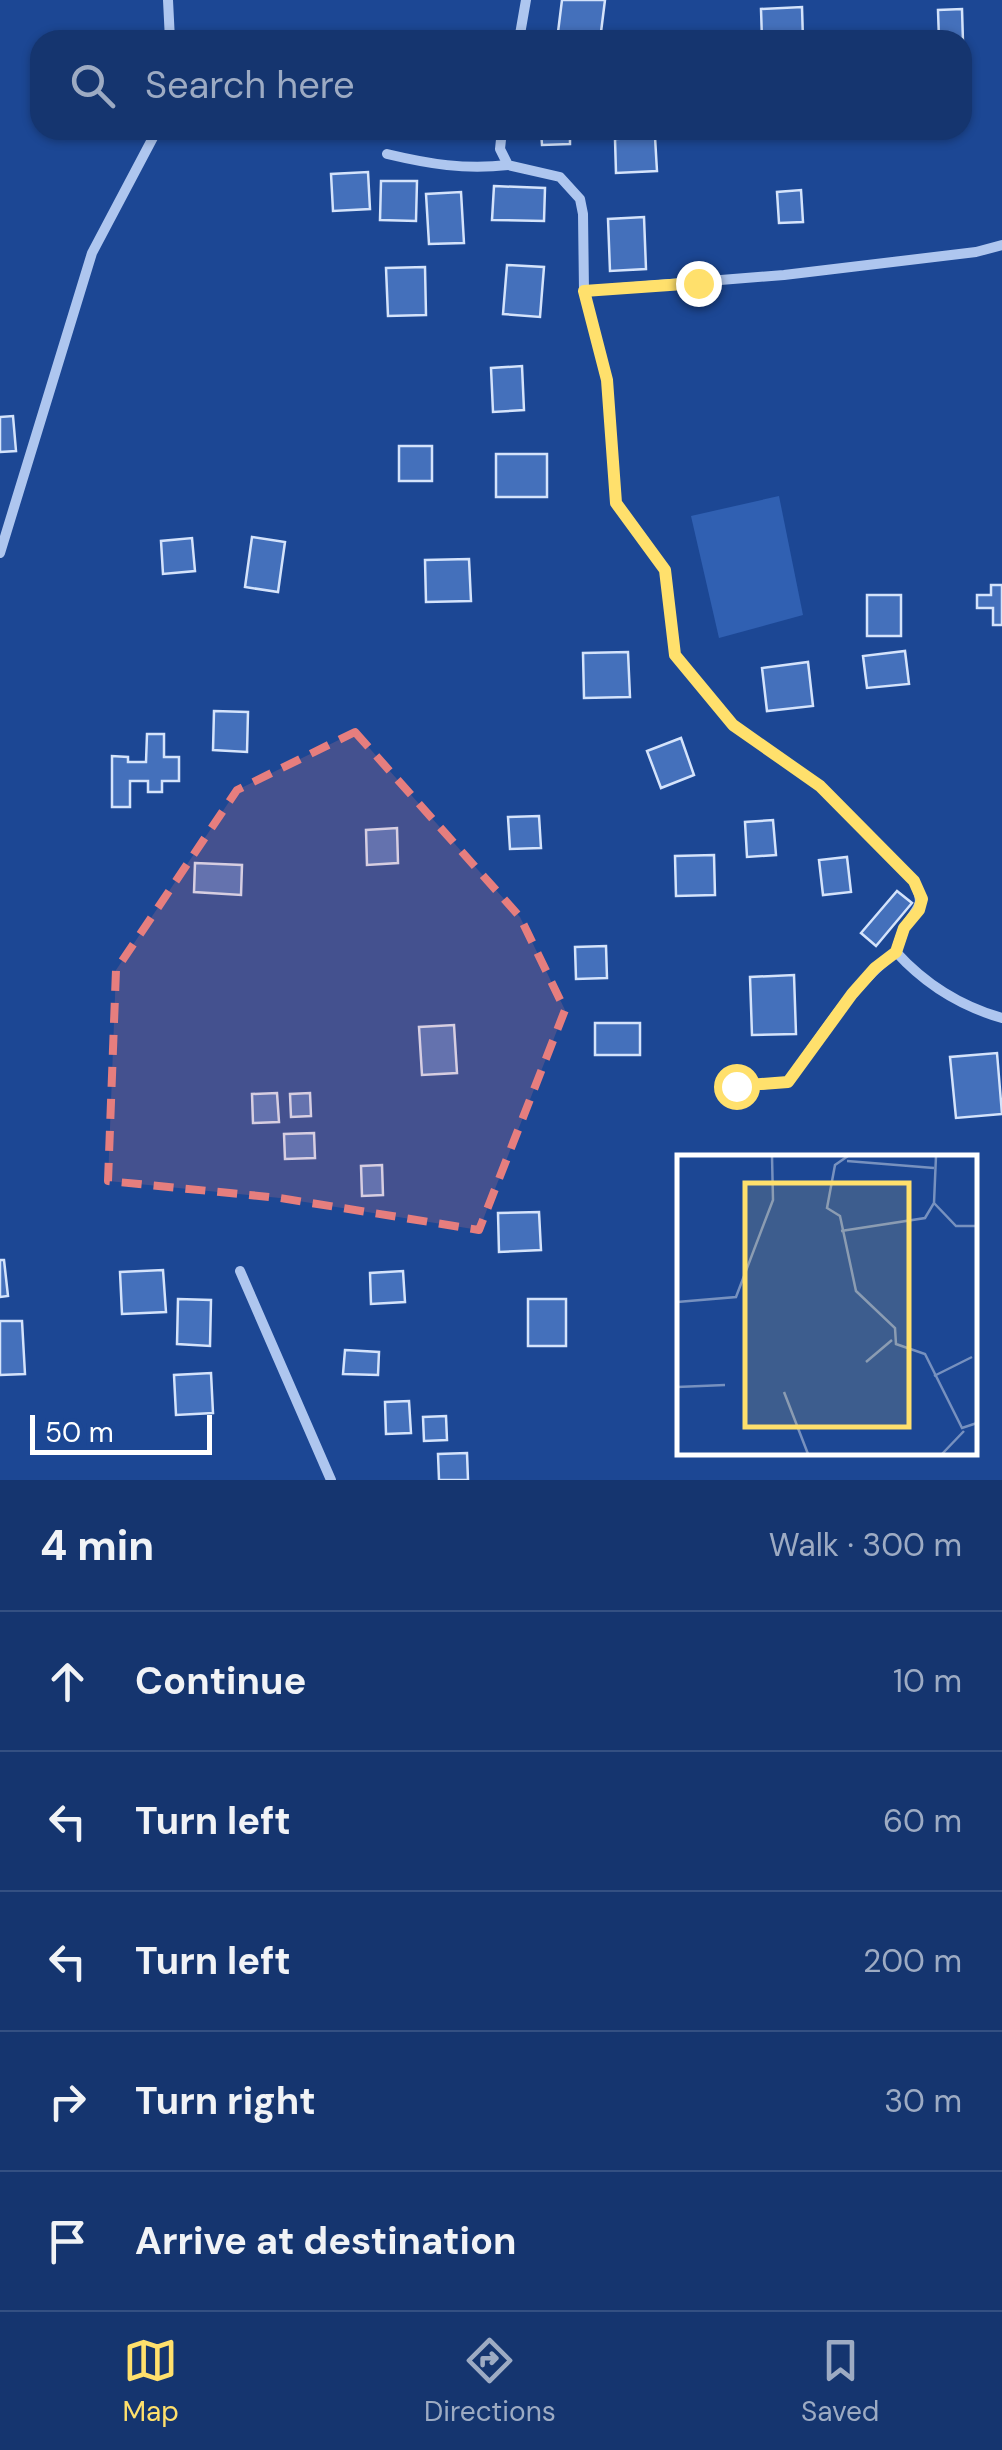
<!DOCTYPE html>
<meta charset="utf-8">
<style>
body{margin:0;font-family:"DM Sans",sans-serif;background:#224077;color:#f1f3f6}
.scale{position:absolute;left:30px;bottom:25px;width:182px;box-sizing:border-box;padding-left:10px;border:5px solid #fff;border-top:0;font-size:28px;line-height:35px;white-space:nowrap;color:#fff;-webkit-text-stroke:8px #1c4794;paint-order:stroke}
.stop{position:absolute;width:30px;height:30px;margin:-22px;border:8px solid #ffe06c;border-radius:50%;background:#fff}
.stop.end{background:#ffe06c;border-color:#fff;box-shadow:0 2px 10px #0008}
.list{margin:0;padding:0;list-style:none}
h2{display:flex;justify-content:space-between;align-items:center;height:130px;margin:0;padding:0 40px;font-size:42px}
h2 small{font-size:32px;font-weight:400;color:#9dabc3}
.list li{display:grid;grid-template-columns:65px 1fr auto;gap:30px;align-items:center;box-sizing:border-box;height:140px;padding:0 40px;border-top:2px solid #345082}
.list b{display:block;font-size:38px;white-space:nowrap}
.list em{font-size:32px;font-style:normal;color:#9dabc3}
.icon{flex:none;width:55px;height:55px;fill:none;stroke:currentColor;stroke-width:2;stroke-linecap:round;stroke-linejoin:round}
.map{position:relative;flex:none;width:1002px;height:1480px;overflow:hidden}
.search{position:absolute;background:#15356f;box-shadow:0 2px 8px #0004;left:30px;right:30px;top:30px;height:110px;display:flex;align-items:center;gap:25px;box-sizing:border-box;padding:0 35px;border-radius:30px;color:#9dabc3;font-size:38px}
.sheet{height:830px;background:#15356f}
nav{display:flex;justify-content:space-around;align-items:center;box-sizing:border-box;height:140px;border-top:2px solid #345082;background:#15356f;font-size:28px;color:#9dabc3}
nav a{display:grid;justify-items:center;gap:5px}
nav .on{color:#ffe06c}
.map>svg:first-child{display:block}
</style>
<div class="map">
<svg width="1002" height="1480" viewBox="0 0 1002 1480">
<rect width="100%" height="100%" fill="#1c4794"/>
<path fill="#3060b2" d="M 779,496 L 803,615 L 719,638 L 691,516 Z"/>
<g fill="#4470bb" stroke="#d4e3fb" stroke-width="2.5">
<path d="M 562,0 L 605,0 L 600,40 L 557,40 Z"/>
<path d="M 802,7 L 803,40 L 762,40 L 761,9 Z"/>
<path d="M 962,9 L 963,42 L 939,40 L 938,10 Z"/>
<path d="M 541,130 L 570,130 L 570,144 L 542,145 Z"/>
<path d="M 655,137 L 657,171 L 616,173 L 615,139 Z"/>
<path d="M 368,172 L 370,209 L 333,211 L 331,174 Z"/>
<path d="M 381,181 L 417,181 L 416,221 L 380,220 Z"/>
<path d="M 494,186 L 545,188 L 544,221 L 492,220 Z"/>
<path d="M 801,190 L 803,222 L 779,223 L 777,192 Z"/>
<path d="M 461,192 L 464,243 L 429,244 L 426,194 Z"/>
<path d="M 644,217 L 646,269 L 610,271 L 608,219 Z"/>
<path d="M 507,265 L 544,267 L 540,317 L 503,314 Z"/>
<path d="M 425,267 L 426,315 L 388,316 L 386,268 Z"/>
<path d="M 522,366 L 524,410 L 493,412 L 491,368 Z"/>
<path d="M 13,416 L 16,451 L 0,452 L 0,417 Z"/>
<rect x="399" y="446" width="33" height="35"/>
<rect x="496" y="454" width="51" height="43"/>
<path d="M 252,537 L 285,542 L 278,592 L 245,587 Z"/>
<path d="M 192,538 L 195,571 L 163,574 L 161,541 Z"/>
<path d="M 469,559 L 471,601 L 426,602 L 425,560 Z"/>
<path d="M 991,585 L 1002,585 L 1002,625 L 993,625 L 993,608 L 977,608 L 977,595 L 991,595 Z"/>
<rect x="867" y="595" width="34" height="41"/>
<path d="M 905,651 L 909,684 L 867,688 L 863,656 Z"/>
<path d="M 628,652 L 630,697 L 584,698 L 583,653 Z"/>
<path d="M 808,662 L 813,706 L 767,711 L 762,668 Z"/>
<path d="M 214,711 L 248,712 L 247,752 L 213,750 Z"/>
<path d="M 147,734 L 164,734 L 164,757 L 179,757 L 179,781 L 162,781 L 162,792 L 148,792 L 148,781 L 130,781 L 130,807 L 112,807 L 112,756 L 128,757 L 128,762 L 146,762 Z"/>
<path d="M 681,738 L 694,775 L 661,788 L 647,751 Z"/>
<path d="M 539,816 L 541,848 L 510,849 L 508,817 Z"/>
<path d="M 773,820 L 776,855 L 747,857 L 745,822 Z"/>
<path d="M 397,828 L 398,863 L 367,865 L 366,830 Z"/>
<path d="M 714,855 L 715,895 L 676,896 L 675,856 Z"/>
<path d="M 847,857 L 851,892 L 823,895 L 819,860 Z"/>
<path d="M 195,863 L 242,865 L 241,895 L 194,892 Z"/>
<path d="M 897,891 L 912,903 L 876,946 L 861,933 Z"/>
<path d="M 606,946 L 607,978 L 576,979 L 575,947 Z"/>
<path d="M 794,975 L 796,1034 L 752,1035 L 750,977 Z"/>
<rect x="595" y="1023" width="45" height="32"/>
<path d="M 454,1025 L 457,1073 L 422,1075 L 419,1027 Z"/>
<path d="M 997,1053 L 1002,1114 L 956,1118 L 950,1057 Z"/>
<path d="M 277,1093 L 279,1122 L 253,1123 L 252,1094 Z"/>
<path d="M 310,1093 L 311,1116 L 291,1117 L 290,1094 Z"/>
<path d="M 314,1133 L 315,1158 L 285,1159 L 284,1134 Z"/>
<path d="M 382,1165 L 383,1195 L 362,1196 L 361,1166 Z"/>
<path d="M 539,1212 L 541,1250 L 499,1252 L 498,1213 Z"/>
<path d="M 0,1260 L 4,1260 L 8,1296 L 0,1297 Z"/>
<path d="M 163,1270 L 166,1312 L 122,1314 L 120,1272 Z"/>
<path d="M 403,1271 L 405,1302 L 371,1304 L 370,1273 Z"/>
<path d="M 178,1299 L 211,1300 L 210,1346 L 177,1344 Z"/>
<rect x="528" y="1299" width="38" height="47"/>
<path d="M 0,1321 L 22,1321 L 25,1374 L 0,1375 Z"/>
<path d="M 345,1350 L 379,1352 L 378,1375 L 343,1374 Z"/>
<path d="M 211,1373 L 213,1413 L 176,1415 L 174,1375 Z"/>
<path d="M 409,1401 L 411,1433 L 386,1434 L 385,1402 Z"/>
<path d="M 446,1416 L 447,1440 L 424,1441 L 423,1417 Z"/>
<path d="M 467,1453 L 468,1480 L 439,1480 L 438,1454 Z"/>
</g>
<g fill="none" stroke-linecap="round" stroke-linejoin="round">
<g stroke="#aec6ef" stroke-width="10">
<path d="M 168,0 L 170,40"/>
<path d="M 519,40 L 526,0"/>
<path d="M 502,130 L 500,149 L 508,165 L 560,177 L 580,199 L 583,214 L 584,291 L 607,380 L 616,503 L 665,570 L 675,655 L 733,725 L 820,786 L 914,881 C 926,908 918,905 905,927 C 901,934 898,944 896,952 C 925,984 960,1006 1002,1018"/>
<path d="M 387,154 C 429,164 465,170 508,165"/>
<path d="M 584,291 L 784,275 L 976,252 L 1002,245"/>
<path d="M 0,553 L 92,253 L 157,130"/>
<path d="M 737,1087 L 788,1082 C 821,1037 851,986 896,952"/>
<path d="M 240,1271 L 331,1480"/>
</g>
</g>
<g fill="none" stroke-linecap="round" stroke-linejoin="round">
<path stroke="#ffe06c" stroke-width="12" d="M 698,283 L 584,291 L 607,380 L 616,503 L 665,570 L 675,655 L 733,725 L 820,786 L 914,881 L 922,899 L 919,910 L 904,928 L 896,952 L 875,968 L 852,994 L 788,1082 L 736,1086"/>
</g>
<path fill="#e67e7e" fill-opacity="0.2" stroke="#e67e7e" stroke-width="8" stroke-dasharray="20 12" stroke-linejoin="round" d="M 355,732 L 520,917 L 565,1010 L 479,1230 L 280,1198 L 108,1181 L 116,970 L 237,790 Z"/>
<g transform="translate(677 1155)">
<rect width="300" height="300" fill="#1c4794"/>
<path fill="none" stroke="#7791bf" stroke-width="2.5" d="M 171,1 L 158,10 L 150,53 L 163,61 L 179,136 L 218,173 L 219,189 L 248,199 L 285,273 L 300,268M 170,6 L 257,13M 257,48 L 279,71 L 300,71M 164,76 L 248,63 L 257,48 L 259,1M 0,147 L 59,142 L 96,45 L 95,1M 189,207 L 215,185M 257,221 L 295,202M 0,232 L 48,230M 107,237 L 131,299M 265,299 L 287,276"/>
<path fill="#ffe06c" fill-opacity="0.15" stroke="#ffe06c" stroke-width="5" d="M 68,28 L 232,28 L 232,272 L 68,272 Z"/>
<rect width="300" height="300" fill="none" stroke="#fff" stroke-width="5"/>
</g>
</svg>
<div class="scale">50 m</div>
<div class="stop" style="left:736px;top:1086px"></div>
<div class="stop end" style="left:698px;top:283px"></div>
<div class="search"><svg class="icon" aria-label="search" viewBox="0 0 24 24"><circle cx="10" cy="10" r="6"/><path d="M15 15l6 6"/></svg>Search here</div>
</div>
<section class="sheet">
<h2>4 min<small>Walk · 300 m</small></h2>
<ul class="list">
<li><svg class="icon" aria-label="ahead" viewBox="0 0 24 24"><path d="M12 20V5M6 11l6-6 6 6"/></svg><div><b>Continue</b></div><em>10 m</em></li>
<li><svg class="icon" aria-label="left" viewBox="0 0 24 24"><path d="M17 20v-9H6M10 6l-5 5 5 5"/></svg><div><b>Turn left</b></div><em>60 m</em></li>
<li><svg class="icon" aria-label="left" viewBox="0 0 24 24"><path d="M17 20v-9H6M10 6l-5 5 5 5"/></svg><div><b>Turn left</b></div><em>200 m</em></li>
<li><svg class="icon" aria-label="right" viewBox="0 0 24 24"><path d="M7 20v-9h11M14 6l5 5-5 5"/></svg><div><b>Turn right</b></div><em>30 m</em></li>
<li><svg class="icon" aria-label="arrive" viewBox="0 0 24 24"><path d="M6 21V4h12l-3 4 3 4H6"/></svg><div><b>Arrive at destination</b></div></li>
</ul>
</section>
<nav>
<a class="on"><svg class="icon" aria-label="map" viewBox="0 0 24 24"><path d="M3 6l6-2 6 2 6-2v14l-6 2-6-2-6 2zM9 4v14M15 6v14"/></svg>Map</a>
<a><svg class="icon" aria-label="directions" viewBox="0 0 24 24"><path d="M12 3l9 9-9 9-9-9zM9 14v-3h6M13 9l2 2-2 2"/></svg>Directions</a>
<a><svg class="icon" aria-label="saved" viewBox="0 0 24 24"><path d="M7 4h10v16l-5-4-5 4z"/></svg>Saved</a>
</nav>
